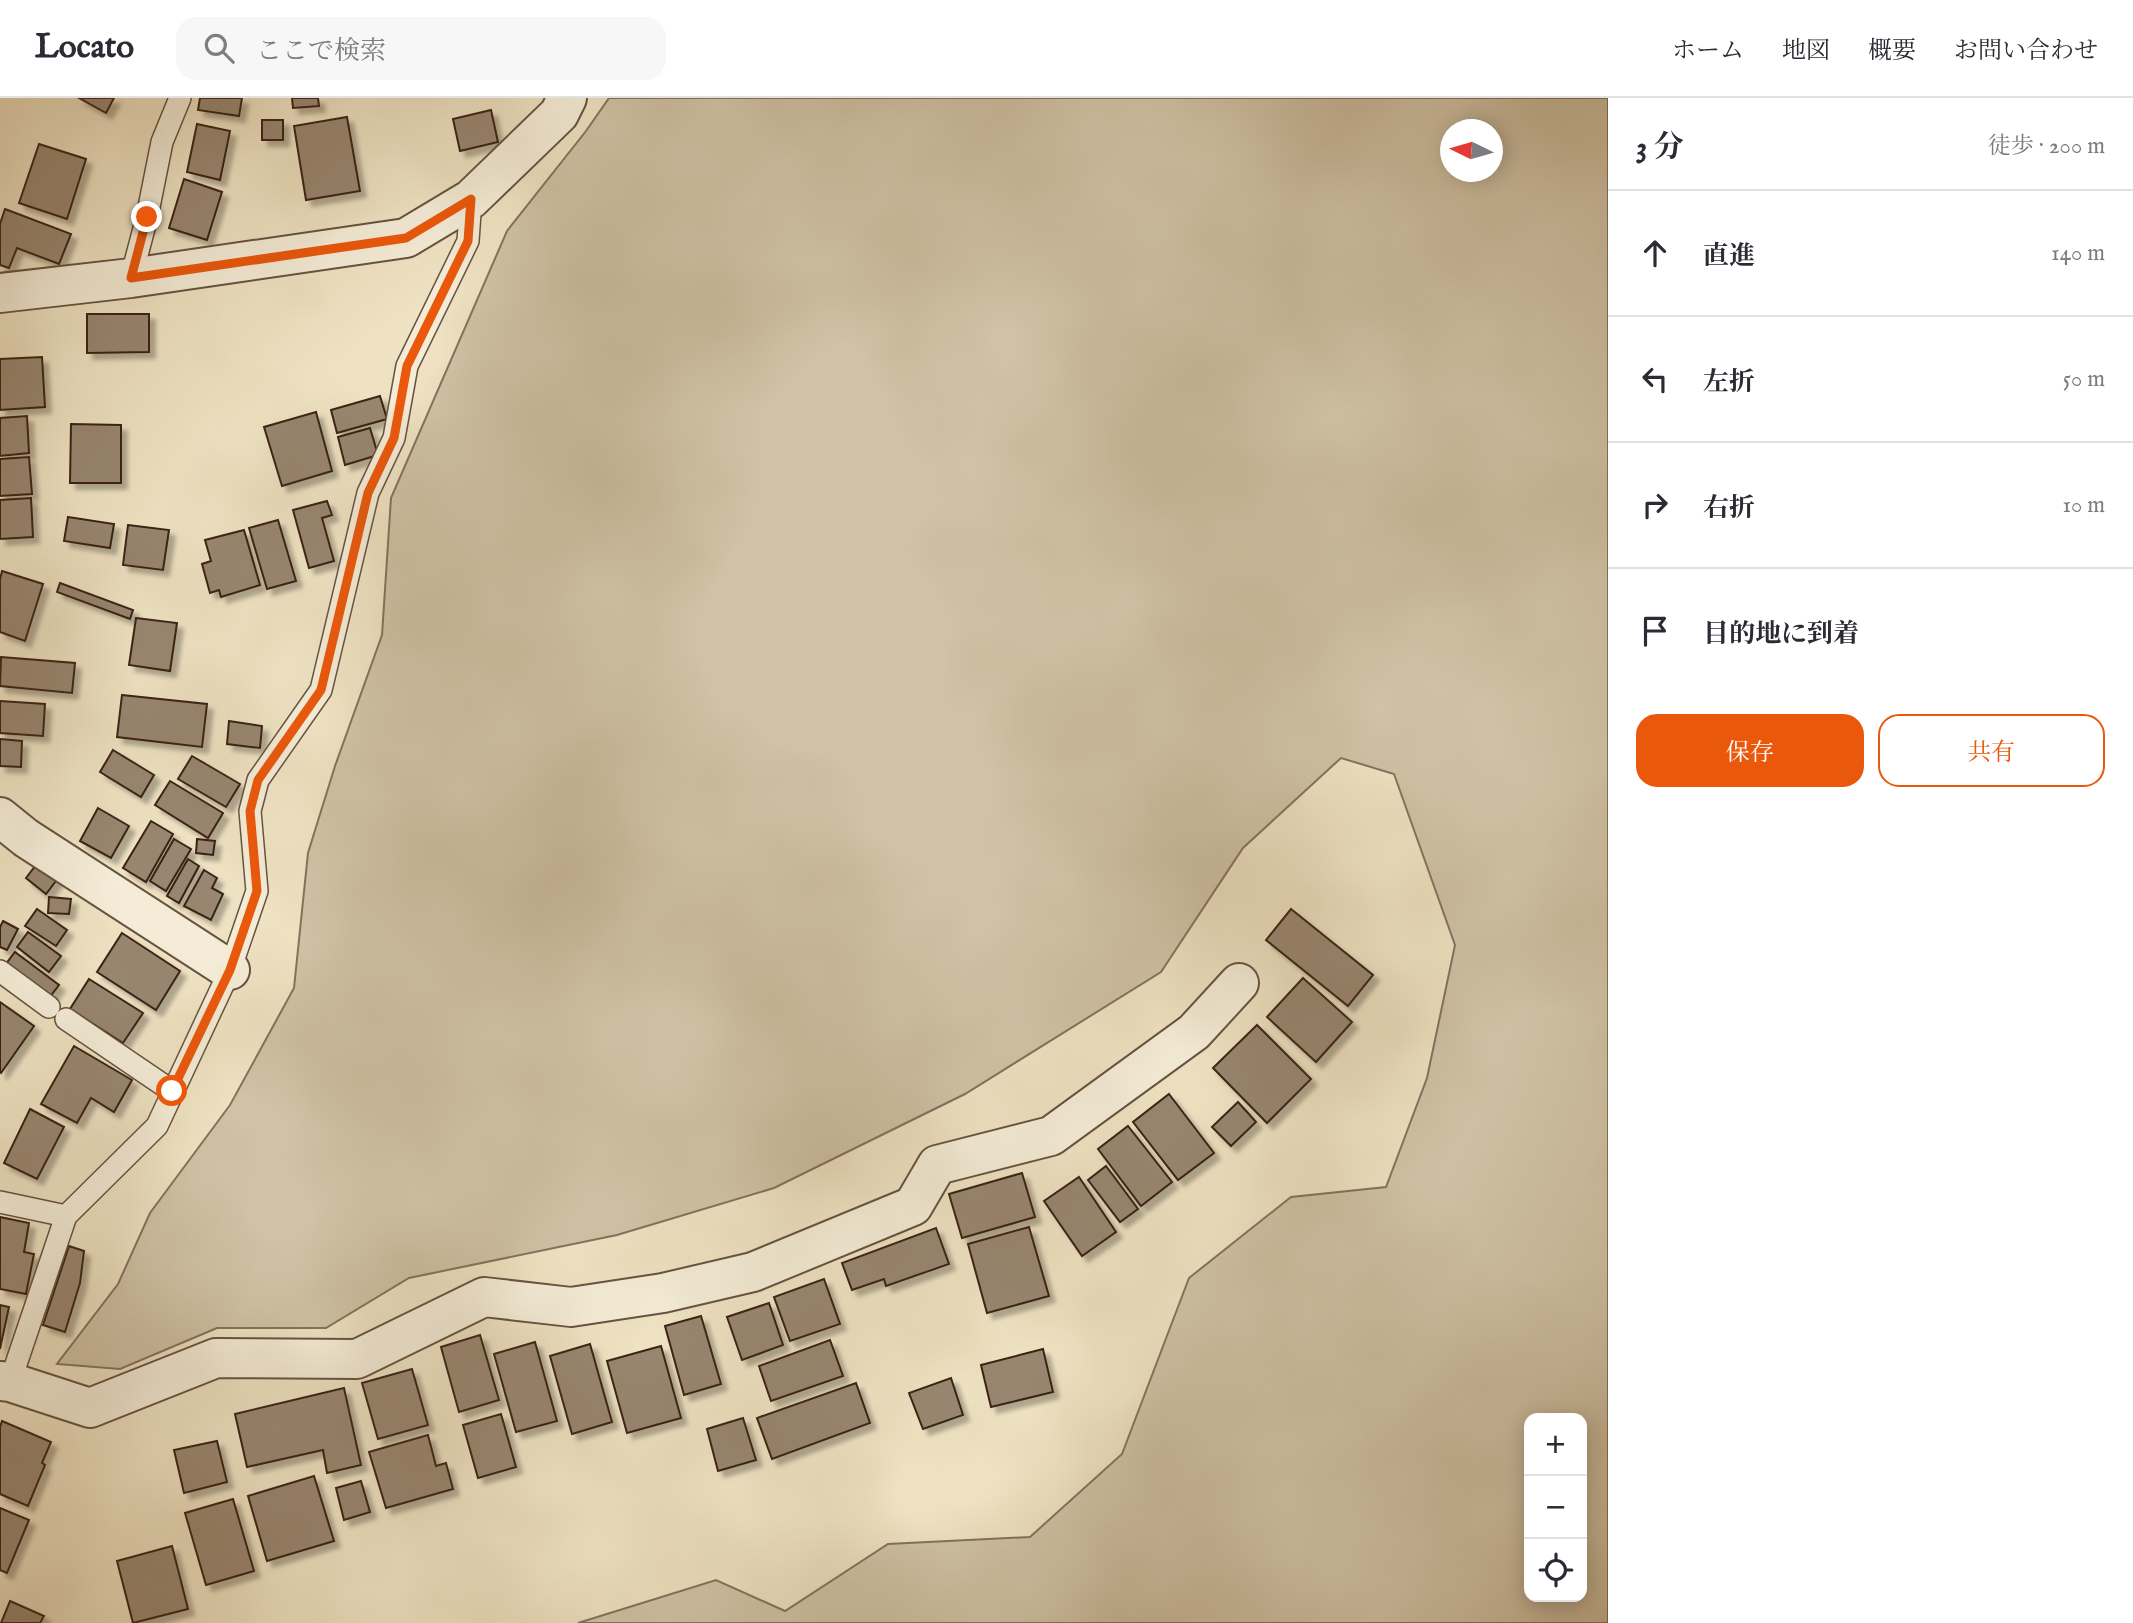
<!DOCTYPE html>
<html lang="ja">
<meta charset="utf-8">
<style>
body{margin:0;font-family:"IM FELL English","Noto Serif JP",serif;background:#f7f7f7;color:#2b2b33}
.controls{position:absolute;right:21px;bottom:21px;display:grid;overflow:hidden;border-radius:14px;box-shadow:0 4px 18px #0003}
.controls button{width:63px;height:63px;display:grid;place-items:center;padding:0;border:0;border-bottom:2px solid #e1e1e2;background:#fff;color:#2b2b33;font:35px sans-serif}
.compass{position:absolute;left:1440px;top:21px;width:63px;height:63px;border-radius:50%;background:#fff;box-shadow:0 4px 18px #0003;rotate:275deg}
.stop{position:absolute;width:21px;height:21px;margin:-16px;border:5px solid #ea580c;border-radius:50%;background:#fff}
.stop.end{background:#ea580c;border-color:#fff;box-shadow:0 2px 7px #0008}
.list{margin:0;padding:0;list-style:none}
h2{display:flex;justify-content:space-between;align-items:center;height:91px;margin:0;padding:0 28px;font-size:30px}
h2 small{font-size:23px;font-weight:400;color:#7c7c81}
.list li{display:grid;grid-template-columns:46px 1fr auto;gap:21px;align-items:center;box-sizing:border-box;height:126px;padding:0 28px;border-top:2px solid #e1e1e2}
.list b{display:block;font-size:26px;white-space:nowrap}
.list em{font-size:23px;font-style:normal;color:#7c7c81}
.actions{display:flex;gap:14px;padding:21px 28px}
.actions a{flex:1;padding:16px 0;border:2px solid #ea580c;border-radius:21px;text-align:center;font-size:24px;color:#ea580c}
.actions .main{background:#ea580c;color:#fff}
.icon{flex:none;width:38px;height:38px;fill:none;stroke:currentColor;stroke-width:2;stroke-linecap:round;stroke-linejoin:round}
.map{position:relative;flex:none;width:1608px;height:1525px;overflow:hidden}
header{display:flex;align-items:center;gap:42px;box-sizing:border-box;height:98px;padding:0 35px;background:#fff;border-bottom:2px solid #e1e1e2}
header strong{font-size:33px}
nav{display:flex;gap:38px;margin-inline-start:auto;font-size:24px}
.search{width:490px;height:63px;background:#f7f7f7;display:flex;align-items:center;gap:18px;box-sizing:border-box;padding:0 24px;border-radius:21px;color:#7c7c81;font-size:26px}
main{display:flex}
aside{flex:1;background:#fff}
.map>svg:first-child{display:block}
</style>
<header>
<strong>Locato</strong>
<div class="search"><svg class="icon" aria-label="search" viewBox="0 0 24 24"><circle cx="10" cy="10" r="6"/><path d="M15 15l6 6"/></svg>ここで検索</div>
<nav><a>ホーム</a><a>地図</a><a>概要</a><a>お問い合わせ</a></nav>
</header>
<main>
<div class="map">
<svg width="1608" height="1525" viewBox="0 0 1608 1525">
<defs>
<filter id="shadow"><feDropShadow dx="6" dy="6" stdDeviation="2" flood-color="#0004"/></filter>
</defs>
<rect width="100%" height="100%" fill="#eee2c2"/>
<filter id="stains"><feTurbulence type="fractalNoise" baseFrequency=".00286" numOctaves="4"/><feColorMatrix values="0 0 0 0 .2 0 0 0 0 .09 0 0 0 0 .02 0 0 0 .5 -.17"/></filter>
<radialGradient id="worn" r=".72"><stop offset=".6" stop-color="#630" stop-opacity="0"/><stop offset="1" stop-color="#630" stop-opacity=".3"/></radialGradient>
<path fill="#cfc2a5" stroke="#84725e" stroke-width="2" fill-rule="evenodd" d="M 609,0 L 1608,0 L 1608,1525 L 578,1525 L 716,1482 L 785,1513 L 888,1446 L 1030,1439 L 1122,1356 L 1189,1180 L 1291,1099 L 1386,1089 L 1427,980 L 1455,847 L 1394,676 L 1341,660 L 1243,750 L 1161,874 L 965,996 L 774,1090 L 617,1137 L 409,1180 L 326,1230 L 217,1230 L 120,1271 L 57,1266 L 118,1186 L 150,1115 L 230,1007 L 294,890 L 308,755 L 335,668 L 382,537 L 391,400 L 507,133 L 586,33 ZM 1450,32 L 1492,32 L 1492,74 L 1450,74 ZM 1529,1320 L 1582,1320 L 1582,1499 L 1529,1499 Z"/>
<g fill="#98866f" stroke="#3a2316" stroke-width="2" filter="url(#shadow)">
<path d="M 79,0 L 114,0 L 106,15 Z"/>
<path d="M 200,0 L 242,0 L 239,18 L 198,12 Z"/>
<path d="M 292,0 L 318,0 L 319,8 L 293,10 Z"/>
<path d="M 491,12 L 498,44 L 460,53 L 453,21 Z"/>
<path d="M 347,19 L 360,93 L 306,102 L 294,28 Z"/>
<rect x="262" y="22" width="21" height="20"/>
<path d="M 197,26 L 230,33 L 220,82 L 187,74 Z"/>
<path d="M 39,46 L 86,61 L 67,121 L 19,105 Z"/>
<path d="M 184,81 L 222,94 L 207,142 L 169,130 Z"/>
<path d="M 5,111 L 71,136 L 59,166 L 17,150 L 9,170 L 0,167 L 0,126 Z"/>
<path d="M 87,216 L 149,216 L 149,254 L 87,255 Z"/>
<path d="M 42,259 L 45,309 L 0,312 L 0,261 Z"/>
<path d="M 380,298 L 387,321 L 337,335 L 331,312 Z"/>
<path d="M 316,314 L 332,373 L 282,388 L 264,329 Z"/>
<path d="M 27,318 L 29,355 L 0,358 L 0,320 Z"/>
<path d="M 71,326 L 121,327 L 121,385 L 70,385 Z"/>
<path d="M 370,330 L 378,357 L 345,367 L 338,339 Z"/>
<path d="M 29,359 L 32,396 L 0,398 L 0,361 Z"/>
<path d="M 31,400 L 33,439 L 0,441 L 0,402 Z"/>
<path d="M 327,403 L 332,417 L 322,420 L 334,463 L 309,470 L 293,412 Z"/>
<path d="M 68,419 L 114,426 L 110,450 L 64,443 Z"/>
<path d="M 278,422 L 296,483 L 267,491 L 249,430 Z"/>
<path d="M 128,427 L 169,432 L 163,472 L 123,467 Z"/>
<path d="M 244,432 L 260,487 L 221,499 L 219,492 L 210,495 L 202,466 L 211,463 L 205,442 Z"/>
<path d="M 2,473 L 43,486 L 25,543 L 0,534 L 0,481 Z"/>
<path d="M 60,485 L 133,512 L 130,521 L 57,494 Z"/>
<path d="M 136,520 L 177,525 L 170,573 L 129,567 Z"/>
<path d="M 1,559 L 75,565 L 72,595 L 0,588 Z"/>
<path d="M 122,597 L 207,606 L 202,649 L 117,639 Z"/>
<path d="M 0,603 L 45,606 L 43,638 L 0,635 Z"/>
<path d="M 229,623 L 262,628 L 260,650 L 227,646 Z"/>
<path d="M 0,641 L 22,643 L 21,669 L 0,668 Z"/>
<path d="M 113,652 L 154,677 L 141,699 L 100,674 Z"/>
<path d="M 192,658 L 240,686 L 226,709 L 178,681 Z"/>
<path d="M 170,683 L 223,715 L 208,740 L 155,707 Z"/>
<path d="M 98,710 L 129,728 L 111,760 L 80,743 Z"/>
<path d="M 151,723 L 173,736 L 146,784 L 123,770 Z"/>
<path d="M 174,741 L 191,751 L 166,793 L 150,783 Z"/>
<path d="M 197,741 L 215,743 L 213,757 L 196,755 Z"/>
<path d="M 188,761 L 199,768 L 179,805 L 167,798 Z"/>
<path d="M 39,763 L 59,779 L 46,796 L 26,780 Z"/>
<path d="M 204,772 L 217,780 L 212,790 L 223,796 L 211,822 L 184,808 Z"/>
<path d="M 49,799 L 71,801 L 69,816 L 48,815 Z"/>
<path d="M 37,811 L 67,832 L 56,848 L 25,828 Z"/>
<path d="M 1291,811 L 1373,877 L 1348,908 L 1266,842 Z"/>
<path d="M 3,823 L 18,831 L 7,852 L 0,849 L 0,829 Z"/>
<path d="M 28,834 L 61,858 L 49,874 L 17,849 Z"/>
<path d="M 122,835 L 180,873 L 156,912 L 97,874 Z"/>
<path d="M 15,854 L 59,887 L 49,900 L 5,867 Z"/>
<path d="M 1303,880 L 1352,924 L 1316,964 L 1267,919 Z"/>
<path d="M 89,881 L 143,915 L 123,945 L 70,911 Z"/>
<path d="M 0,904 L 34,928 L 1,975 L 0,974 Z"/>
<path d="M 1257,927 L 1311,981 L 1267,1025 L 1213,970 Z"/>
<path d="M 74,948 L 132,982 L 114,1014 L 91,1000 L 77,1025 L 41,1006 Z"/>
<path d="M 1169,996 L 1214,1055 L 1178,1082 L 1133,1024 Z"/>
<path d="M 1238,1004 L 1256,1024 L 1231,1048 L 1212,1029 Z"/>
<path d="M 30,1011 L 64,1029 L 37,1081 L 4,1065 Z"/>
<path d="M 1128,1028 L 1172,1084 L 1141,1108 L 1098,1051 Z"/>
<path d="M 1106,1068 L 1138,1111 L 1120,1124 L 1088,1082 Z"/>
<path d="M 1022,1075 L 1035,1119 L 962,1140 L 949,1096 Z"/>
<path d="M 1079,1079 L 1116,1134 L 1082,1158 L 1044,1103 Z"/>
<path d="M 0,1119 L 29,1125 L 24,1154 L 34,1156 L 26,1196 L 0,1191 Z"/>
<path d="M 1029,1129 L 1049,1198 L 987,1215 L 968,1146 Z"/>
<path d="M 936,1130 L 949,1166 L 886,1188 L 884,1181 L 852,1192 L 842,1165 Z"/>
<path d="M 69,1148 L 84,1153 L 80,1185 L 65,1234 L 43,1227 Z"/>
<path d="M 824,1181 L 840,1226 L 790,1243 L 774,1199 Z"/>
<path d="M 769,1205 L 783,1247 L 742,1262 L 727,1219 Z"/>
<path d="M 0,1207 L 9,1209 L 0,1251 Z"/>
<path d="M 701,1218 L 721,1286 L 684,1297 L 665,1228 Z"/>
<path d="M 480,1237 L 499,1302 L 459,1314 L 441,1249 Z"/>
<path d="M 830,1242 L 843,1278 L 771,1303 L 759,1268 Z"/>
<path d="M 535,1244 L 557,1323 L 516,1334 L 494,1256 Z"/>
<path d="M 590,1246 L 612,1324 L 572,1336 L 550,1258 Z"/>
<path d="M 661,1248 L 681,1320 L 627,1335 L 607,1263 Z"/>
<path d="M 1043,1251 L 1053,1294 L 991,1309 L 981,1267 Z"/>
<path d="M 412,1271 L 428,1327 L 378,1341 L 362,1285 Z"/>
<path d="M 951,1280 L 963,1317 L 923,1331 L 909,1295 Z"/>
<path d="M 856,1285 L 870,1325 L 772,1361 L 757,1320 Z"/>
<path d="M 344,1290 L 361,1367 L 327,1375 L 323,1352 L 247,1369 L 235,1316 Z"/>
<path d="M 501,1316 L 516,1369 L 478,1380 L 463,1327 Z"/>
<path d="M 743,1320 L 756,1362 L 718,1373 L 707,1331 Z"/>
<path d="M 2,1323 L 51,1344 L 42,1365 L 45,1367 L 28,1408 L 0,1396 L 0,1329 Z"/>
<path d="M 428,1337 L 436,1368 L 446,1365 L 453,1391 L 386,1410 L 369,1354 Z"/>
<path d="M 217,1343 L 227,1384 L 184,1395 L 174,1352 Z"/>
<path d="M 314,1378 L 334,1443 L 267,1463 L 248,1398 Z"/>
<path d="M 361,1383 L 370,1414 L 344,1422 L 336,1390 Z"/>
<path d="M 233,1401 L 254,1473 L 206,1487 L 185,1415 Z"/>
<path d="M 0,1410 L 29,1422 L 7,1475 L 0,1472 Z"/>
<path d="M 172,1448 L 188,1511 L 133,1525 L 117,1463 Z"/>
<path d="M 10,1503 L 44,1518 L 40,1525 L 1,1525 Z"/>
</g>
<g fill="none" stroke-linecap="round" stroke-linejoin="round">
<defs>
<g id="lane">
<path d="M 131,180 L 147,119 L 162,44 L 180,0"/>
<path d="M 0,873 L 49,909"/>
<path d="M 66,921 L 172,993"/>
<path d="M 0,1104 L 66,1118"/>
<path d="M 10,1284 L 66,1118 L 157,1028 L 230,872 L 257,793 L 250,713 L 258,682 L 321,592 L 368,395 L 394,340 L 407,268 L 468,143 L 471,101"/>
</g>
<g id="street">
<path d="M 0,195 L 131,180 L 406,140 L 471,101 L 559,16 L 567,0"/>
<path d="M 0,719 L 26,740 L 230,872"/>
<path d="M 0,1283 L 10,1284 L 90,1310 L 216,1260 L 357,1261 L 484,1199 L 571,1209 L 663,1195 L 753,1174 L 913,1108 L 937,1067 L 1051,1038 L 1194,934 L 1239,885"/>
</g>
</defs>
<use href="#lane" stroke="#675341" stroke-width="24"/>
<use href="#street" stroke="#675341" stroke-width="42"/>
<use href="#lane" stroke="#f4ecd7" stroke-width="21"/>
<use href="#street" stroke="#f4ecd7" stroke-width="38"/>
</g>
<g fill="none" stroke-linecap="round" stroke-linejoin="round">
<path stroke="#ea580c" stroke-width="9" d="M 147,119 L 131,180 L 406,140 L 471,101 L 468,143 L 407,268 L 394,340 L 368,395 L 321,592 L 258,682 L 250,713 L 257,793 L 230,872 L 172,993"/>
</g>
<rect width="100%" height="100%" filter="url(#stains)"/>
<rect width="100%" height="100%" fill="url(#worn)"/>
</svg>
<div class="controls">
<button>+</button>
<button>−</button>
<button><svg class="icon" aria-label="locate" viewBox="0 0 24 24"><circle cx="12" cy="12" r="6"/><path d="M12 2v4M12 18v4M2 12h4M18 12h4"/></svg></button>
</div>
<svg class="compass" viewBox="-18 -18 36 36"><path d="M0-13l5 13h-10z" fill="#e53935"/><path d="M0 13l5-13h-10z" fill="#7c7c81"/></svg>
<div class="stop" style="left:172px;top:993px"></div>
<div class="stop end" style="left:147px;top:119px"></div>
</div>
<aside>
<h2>3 分<small>徒歩 · 200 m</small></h2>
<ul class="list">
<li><svg class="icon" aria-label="ahead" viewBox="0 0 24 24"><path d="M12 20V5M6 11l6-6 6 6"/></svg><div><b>直進</b></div><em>140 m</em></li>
<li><svg class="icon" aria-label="left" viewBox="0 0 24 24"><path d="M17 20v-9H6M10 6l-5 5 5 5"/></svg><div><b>左折</b></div><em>50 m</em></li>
<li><svg class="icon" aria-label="right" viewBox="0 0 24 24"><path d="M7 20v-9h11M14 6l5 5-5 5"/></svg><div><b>右折</b></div><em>10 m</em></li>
<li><svg class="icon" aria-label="arrive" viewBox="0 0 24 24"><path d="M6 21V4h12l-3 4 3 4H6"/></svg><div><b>目的地に到着</b></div></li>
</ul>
<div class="actions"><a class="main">保存</a><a>共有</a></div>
</aside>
</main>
